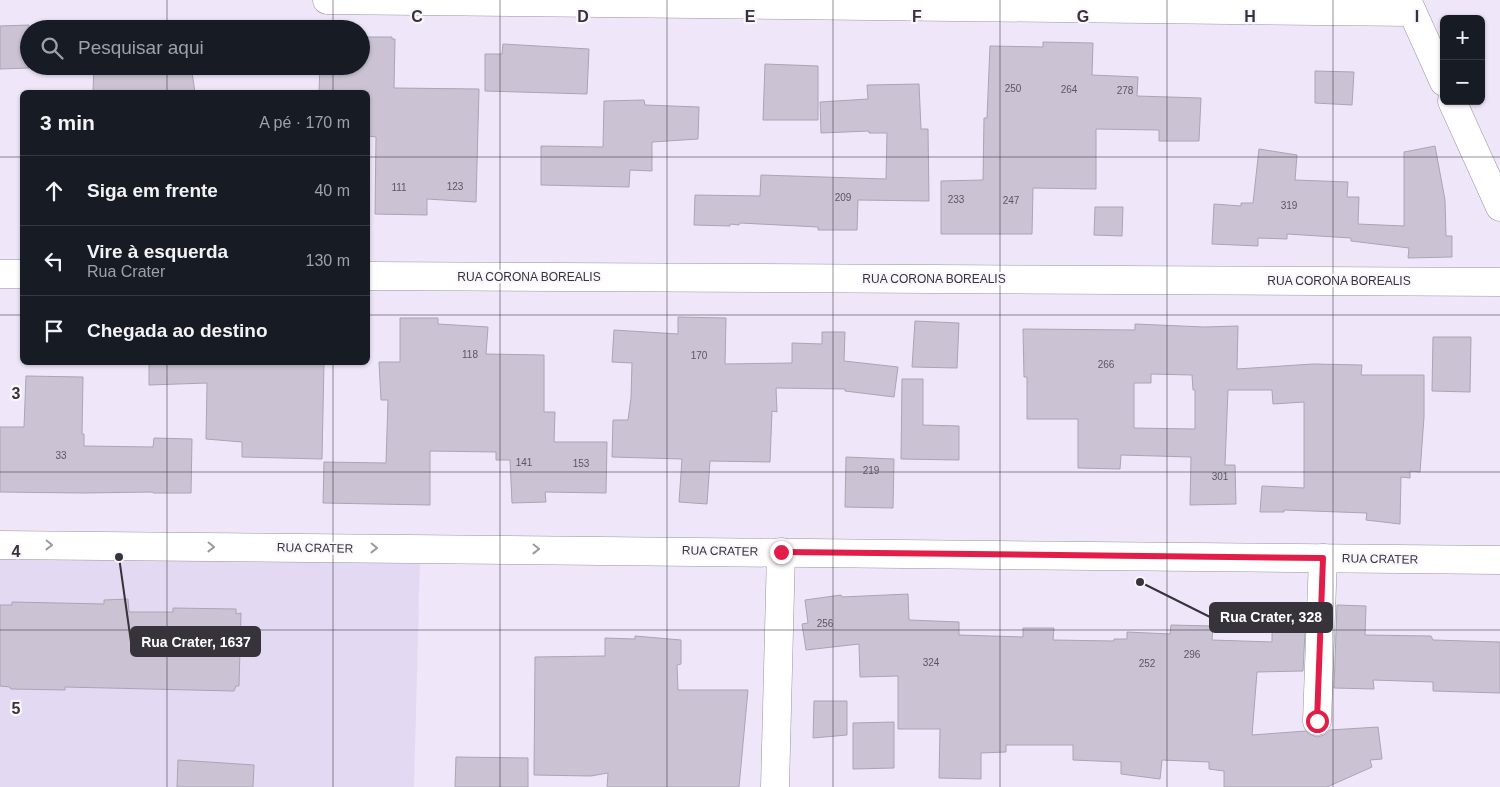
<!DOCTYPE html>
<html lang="pt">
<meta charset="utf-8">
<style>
body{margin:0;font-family:Helvetica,sans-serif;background:#20242c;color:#f1f3f6}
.controls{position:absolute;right:15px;top:15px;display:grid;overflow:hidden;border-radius:8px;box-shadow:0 1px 4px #0004}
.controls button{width:45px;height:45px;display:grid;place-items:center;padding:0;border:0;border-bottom:1px solid #363941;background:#171b24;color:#f1f3f6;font:25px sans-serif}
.stop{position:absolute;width:15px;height:15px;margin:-11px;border:4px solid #e11d48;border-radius:50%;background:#fff}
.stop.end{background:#e11d48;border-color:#fff;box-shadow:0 1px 5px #0008}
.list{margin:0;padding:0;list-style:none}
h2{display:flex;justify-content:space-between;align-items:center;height:65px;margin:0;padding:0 20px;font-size:21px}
h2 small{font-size:16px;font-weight:400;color:#9ea1a6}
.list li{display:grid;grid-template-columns:32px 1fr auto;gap:15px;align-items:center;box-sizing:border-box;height:70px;padding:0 20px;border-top:1px solid #363941}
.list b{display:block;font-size:19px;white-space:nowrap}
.list p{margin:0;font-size:16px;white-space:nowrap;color:#9ea1a6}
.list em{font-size:16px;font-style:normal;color:#9ea1a6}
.icon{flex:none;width:28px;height:28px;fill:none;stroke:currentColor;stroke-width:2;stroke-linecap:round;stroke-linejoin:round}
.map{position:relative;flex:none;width:1500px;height:787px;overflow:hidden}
.search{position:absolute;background:#171b24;box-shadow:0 1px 4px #0004;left:20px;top:20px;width:350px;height:55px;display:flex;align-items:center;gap:12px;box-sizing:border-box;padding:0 18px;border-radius:28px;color:#9ea1a6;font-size:19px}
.panel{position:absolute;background:#171b24;box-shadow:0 1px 4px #0004;left:20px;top:90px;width:350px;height:275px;border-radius:8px}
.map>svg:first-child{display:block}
</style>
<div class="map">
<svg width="1500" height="787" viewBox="0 0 1500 787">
<rect width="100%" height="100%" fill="#efe7f9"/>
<path fill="#e4d9f2" d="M 0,557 L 420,564 L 414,787 L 0,787 Z"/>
<g fill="#cbc3d4" stroke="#aba4b5" fill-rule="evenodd">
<path d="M 29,25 L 29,68 L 0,69 L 0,26 Z"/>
<path d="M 361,37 L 392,37 L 392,39 L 395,39 L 394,88 L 479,89 L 476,202 L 427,199 L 427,215 L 375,214 L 376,137 L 368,136 L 368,92 L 319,92 L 320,66 L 361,66 Z"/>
<path d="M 1043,42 L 1093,43 L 1092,75 L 1138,77 L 1137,96 L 1201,98 L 1199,141 L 1159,141 L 1159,130 L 1096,129 L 1096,189 L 1033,188 L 1032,234 L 941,234 L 941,181 L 983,180 L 984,118 L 987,118 L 990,46 L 1043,47 Z"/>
<path d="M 503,44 L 589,49 L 587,94 L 485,91 L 485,54 L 502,54 Z"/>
<path d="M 765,64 L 818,66 L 818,120 L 763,120 Z"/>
<path d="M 94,66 L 191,66 L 195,92 L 93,92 Z"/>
<path d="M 1315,71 L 1354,72 L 1352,105 L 1315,103 Z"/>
<path d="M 919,84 L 921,129 L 928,129 L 929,201 L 858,200 L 857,230 L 818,230 L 818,227 L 740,223 L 739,225 L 730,224 L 730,226 L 694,225 L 695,195 L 760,196 L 761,175 L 886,179 L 887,133 L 869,133 L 869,131 L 821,133 L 820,102 L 868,99 L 867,85 Z"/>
<path d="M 644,100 L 645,105 L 699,107 L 698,139 L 652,142 L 652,171 L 630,170 L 629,187 L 541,185 L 541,146 L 603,147 L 604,101 Z"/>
<path d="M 1435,146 L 1445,200 L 1446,236 L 1452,236 L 1452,257 L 1408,258 L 1409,248 L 1351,241 L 1351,238 L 1287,234 L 1287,239 L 1258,238 L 1258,246 L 1212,244 L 1214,204 L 1241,206 L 1241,203 L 1253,203 L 1259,149 L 1297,155 L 1295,180 L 1348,182 L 1347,197 L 1359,197 L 1358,224 L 1404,226 L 1404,152 Z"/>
<path d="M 1095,207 L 1123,207 L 1122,236 L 1094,235 Z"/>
<path d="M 678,317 L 726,318 L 725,364 L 792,363 L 792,343 L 822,344 L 822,332 L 845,332 L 844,361 L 898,367 L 894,397 L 845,391 L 845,389 L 776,388 L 777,412 L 772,411 L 770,462 L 710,461 L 707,504 L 679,502 L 682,459 L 612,457 L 613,420 L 628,420 L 631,398 L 632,363 L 612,362 L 614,330 L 678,334 Z"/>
<path d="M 400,318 L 438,318 L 438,324 L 488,327 L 486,354 L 544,355 L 544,412 L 555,412 L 554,442 L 607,442 L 606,493 L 545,492 L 546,502 L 512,503 L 510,460 L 496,460 L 496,452 L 430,451 L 430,505 L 323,503 L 324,462 L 386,463 L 388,400 L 381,400 L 379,362 L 400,362 Z"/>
<path d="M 915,321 L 959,323 L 957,368 L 912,367 Z"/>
<path d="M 1135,324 L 1204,327 L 1238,326 L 1237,369 L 1313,364 L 1362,365 L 1361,375 L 1424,375 L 1424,417 L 1420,472 L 1410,471 L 1410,478 L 1401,477 L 1400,524 L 1366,520 L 1367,513 L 1284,510 L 1284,512 L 1260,512 L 1262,486 L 1304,488 L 1304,402 L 1273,404 L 1272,390 L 1228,390 L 1225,465 L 1235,465 L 1236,504 L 1190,505 L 1191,457 L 1121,455 L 1120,469 L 1078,468 L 1078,419 L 1027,419 L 1027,377 L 1024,377 L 1023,329 L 1135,330 ZM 1151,374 L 1192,375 L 1193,390 L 1195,390 L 1195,429 L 1134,428 L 1134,383 L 1151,383 Z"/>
<path d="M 1433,337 L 1471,337 L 1470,392 L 1432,391 Z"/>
<path d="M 149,362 L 324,362 L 322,459 L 242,457 L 242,442 L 206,439 L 207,383 L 149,385 Z"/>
<path d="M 26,376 L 83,377 L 82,434 L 84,434 L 84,446 L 153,447 L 154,438 L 192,439 L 191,493 L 153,493 L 153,492 L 83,493 L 0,492 L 0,427 L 24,427 Z"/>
<path d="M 902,379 L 923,379 L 923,425 L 959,426 L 959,460 L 901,459 Z"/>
<path d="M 846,457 L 894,459 L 893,508 L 845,507 Z"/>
<path d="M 908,594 L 909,620 L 959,622 L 959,635 L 1023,637 L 1023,628 L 1054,628 L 1053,640 L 1114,641 L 1114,639 L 1127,639 L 1127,632 L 1170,634 L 1171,625 L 1213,626 L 1212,640 L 1272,642 L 1272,631 L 1305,632 L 1303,671 L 1257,672 L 1252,735 L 1306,731 L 1309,734 L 1317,737 L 1324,735 L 1330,730 L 1378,727 L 1382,759 L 1370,760 L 1372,767 L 1327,787 L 1224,787 L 1224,771 L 1209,769 L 1209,762 L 1162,760 L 1160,779 L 1121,774 L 1121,762 L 1073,760 L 1073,745 L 1006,745 L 1006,752 L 981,753 L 981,779 L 939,778 L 940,729 L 898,729 L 898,676 L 860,677 L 859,644 L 806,650 L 802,624 L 808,623 L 805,600 L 841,595 L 842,597 Z"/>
<path d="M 128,599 L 129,612 L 173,612 L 173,608 L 236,609 L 236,614 L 241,613 L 239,686 L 236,686 L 234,691 L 65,687 L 65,690 L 11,689 L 10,687 L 0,686 L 0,605 L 12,605 L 12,602 L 104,604 L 104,600 Z"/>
<path d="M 1337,605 L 1366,606 L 1365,635 L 1431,636 L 1433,640 L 1500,642 L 1500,693 L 1433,691 L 1433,682 L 1373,680 L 1374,689 L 1334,688 Z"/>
<path d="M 635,636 L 681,640 L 681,664 L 677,665 L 678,690 L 748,690 L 739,787 L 607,787 L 608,773 L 591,776 L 534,775 L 535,657 L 605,656 L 605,638 L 635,639 Z"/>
<path d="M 814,701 L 847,701 L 847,735 L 813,738 Z"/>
<path d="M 894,722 L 894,768 L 853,769 L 853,723 Z"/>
<path d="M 456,757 L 528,758 L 528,787 L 455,787 Z"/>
<path d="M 178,760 L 254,765 L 253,787 L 177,787 Z"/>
</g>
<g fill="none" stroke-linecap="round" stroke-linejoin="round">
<defs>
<g id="minor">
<path d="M 327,0 L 1412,12"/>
<path d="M 1407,0 L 1444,82"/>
<path d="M 1452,101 L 1500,207"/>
<path d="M 0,274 L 22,274"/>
<path d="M 368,276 L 1500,282"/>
<path d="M 0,545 L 1500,560"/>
<path d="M 1317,721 L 1323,558"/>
<path d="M 775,787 L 781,552"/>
</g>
</defs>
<use href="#minor" stroke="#9a92a3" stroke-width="29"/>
<use href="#minor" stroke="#fff" stroke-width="28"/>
</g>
<defs><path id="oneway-chevron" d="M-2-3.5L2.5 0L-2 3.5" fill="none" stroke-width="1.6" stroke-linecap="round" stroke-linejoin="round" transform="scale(1.25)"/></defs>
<g stroke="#9a999c">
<use href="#oneway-chevron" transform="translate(49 545) rotate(1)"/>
<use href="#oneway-chevron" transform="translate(211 547) rotate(1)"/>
<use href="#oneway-chevron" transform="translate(374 548) rotate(1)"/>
<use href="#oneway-chevron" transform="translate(536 549) rotate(1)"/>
</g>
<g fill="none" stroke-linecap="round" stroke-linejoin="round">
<path stroke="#e11d48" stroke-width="6" d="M 781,552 L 1323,558 L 1317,721"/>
</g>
<path fill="none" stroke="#36333a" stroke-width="1" stroke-opacity="0.55" d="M 167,0 L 167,29M 333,0 L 333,29M 500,0 L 500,787M 667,0 L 667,787M 833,0 L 833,787M 1000,0 L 1000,787M 1167,0 L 1167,787M 1333,0 L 1333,787M 167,66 L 167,92M 333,66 L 333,92M 0,157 L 22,157M 368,157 L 1500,157M 0,315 L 22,315M 368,315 L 1500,315M 167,362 L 167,787M 333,362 L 333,787M 0,472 L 1500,472M 0,630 L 1500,630"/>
<g text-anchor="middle" stroke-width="4.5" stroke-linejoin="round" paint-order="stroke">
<g font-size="10" fill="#5b5760">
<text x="1013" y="92">250</text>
<text x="1069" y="93">264</text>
<text x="1125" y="94">278</text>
<text x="455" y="190">123</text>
<text x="399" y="191">111</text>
<text x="843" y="201">209</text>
<text x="956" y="203">233</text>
<text x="1011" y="204">247</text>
<text x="1289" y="209">319</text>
<text x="470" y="358">118</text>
<text x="699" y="359">170</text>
<text x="1106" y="368">266</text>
<text x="61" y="459">33</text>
<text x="524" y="466">141</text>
<text x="581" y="467">153</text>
<text x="871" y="474">219</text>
<text x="1220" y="480">301</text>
<text x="825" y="627">256</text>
<text x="1192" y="658">296</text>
<text x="931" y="666">324</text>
<text x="1147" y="667">252</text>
</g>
<g font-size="12" fill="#36333a" stroke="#faf6fe">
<text x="529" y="281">RUA CORONA BOREALIS</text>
<text x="934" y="283">RUA CORONA BOREALIS</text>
<text x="1339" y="285">RUA CORONA BOREALIS</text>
<text transform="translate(315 548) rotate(1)" y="4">RUA CRATER</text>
<text transform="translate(720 551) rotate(1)" y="4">RUA CRATER</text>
<text transform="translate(1380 559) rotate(1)" y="4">RUA CRATER</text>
</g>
</g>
<g font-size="16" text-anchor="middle" font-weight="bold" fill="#36333a" stroke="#faf6fe" stroke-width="4.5" stroke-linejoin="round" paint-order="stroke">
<text x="417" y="22">C</text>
<text x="583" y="22">D</text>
<text x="750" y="22">E</text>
<text x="917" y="22">F</text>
<text x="1083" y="22">G</text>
<text x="1250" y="22">H</text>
<text x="1417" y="22">I</text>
<text x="16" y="399">3</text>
<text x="16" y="557">4</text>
<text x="16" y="714">5</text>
</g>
<path fill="none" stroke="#36333a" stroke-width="2" d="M1140 582L1210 617M119 557L131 642"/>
<g fill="#36333a" stroke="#faf6fe" stroke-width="2">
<circle cx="1140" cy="582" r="5"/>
<circle cx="119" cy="557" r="5"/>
</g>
<g fill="#36333a" stroke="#36333a" stroke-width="2">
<rect x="1210" y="603" width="122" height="29" rx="5"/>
<rect x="131" y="627" width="129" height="29" rx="5"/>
</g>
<g font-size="14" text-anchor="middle" font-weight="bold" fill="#fff">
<text x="1271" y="622">Rua Crater, 328</text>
<text x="196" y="647">Rua Crater, 1637</text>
</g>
</svg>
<div class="controls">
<button>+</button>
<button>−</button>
</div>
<div class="stop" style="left:1317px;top:721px"></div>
<div class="stop end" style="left:781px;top:552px"></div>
<div class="search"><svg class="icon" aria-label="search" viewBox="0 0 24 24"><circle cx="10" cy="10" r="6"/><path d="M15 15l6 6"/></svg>Pesquisar aqui</div>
<section class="panel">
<h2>3 min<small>A pé · 170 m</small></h2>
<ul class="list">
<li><svg class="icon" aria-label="ahead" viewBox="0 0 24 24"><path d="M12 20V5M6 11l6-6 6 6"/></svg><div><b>Siga em frente</b></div><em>40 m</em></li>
<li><svg class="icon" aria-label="left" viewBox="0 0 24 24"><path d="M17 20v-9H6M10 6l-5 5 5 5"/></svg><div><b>Vire à esquerda</b><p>Rua Crater</p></div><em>130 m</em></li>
<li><svg class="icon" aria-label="arrive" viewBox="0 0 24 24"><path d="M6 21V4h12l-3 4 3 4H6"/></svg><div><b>Chegada ao destino</b></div></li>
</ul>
</section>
</div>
